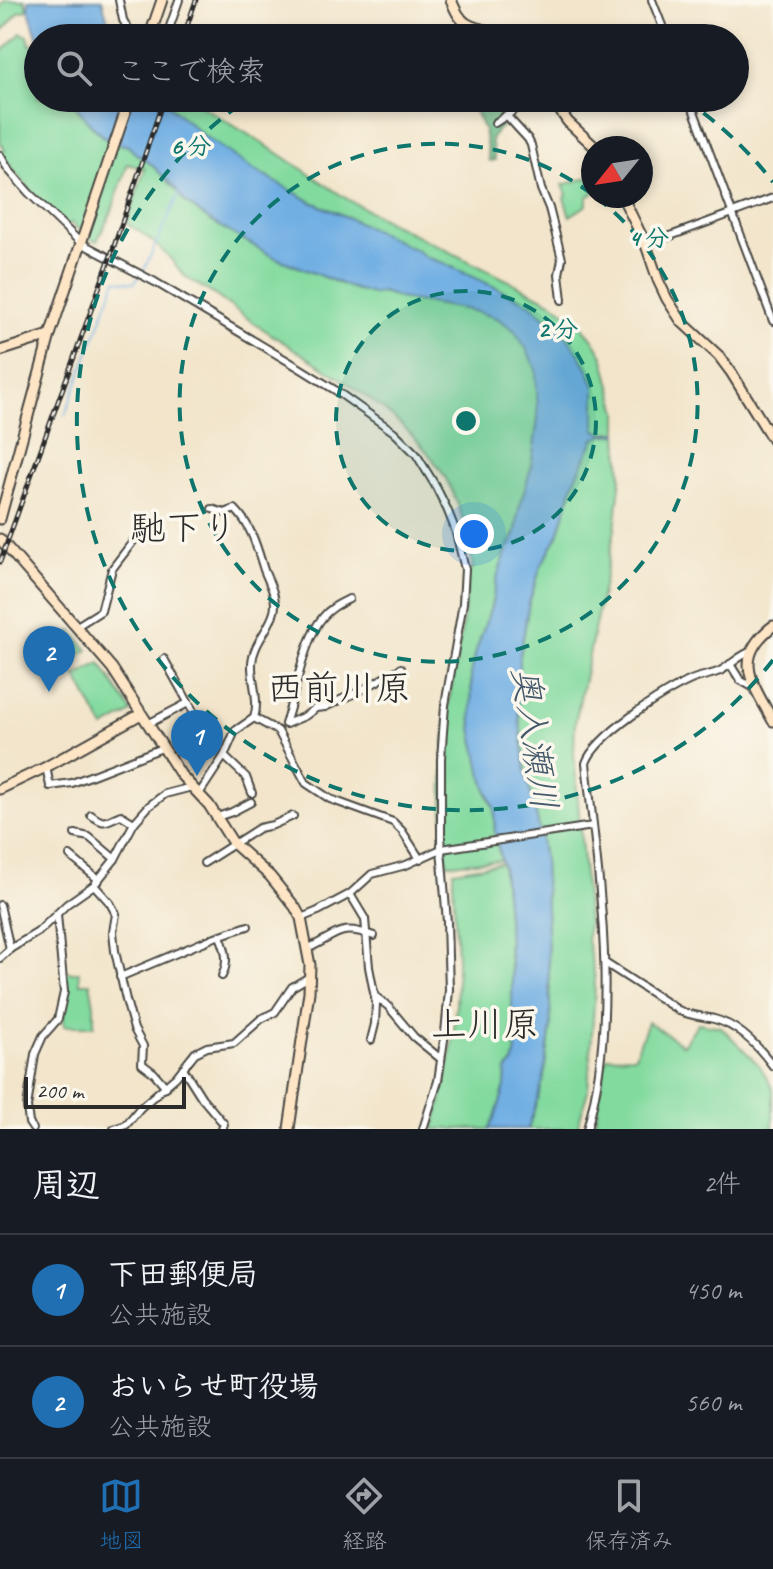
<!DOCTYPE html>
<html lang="ja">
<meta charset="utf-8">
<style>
body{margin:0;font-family:Caveat,"Klee One",sans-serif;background:#20242c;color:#f1f3f6}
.compass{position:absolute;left:581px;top:136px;width:72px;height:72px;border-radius:50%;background:#171b24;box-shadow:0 4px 12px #0003;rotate:240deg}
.scale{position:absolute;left:24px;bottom:20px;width:162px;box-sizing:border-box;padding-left:8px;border:4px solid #2b2b2b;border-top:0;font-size:22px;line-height:28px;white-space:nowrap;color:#2b2b2b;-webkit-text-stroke:6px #fbf7ec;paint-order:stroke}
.you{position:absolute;left:474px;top:534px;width:28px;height:28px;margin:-20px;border:6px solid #fff;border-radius:50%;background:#1a73e8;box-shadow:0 0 0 12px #1a73e833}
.badge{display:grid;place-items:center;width:52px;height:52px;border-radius:50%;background:#1f6fb2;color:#fff;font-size:26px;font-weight:700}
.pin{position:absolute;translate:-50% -66px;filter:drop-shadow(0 2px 4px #0008)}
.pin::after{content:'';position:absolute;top:42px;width:28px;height:24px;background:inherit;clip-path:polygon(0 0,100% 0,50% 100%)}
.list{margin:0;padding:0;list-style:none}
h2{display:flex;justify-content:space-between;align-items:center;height:104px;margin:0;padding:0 32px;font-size:34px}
h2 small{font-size:26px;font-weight:400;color:#9ea1a6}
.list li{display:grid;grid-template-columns:52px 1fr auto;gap:24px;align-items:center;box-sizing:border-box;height:112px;padding:0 32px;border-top:2px solid #363941}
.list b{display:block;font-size:30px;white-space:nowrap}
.list p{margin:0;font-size:26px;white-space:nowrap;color:#9ea1a6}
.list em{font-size:26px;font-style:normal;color:#9ea1a6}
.icon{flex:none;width:44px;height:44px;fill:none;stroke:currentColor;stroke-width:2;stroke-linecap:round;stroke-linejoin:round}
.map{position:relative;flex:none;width:773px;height:1129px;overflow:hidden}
.search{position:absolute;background:#171b24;box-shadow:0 4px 12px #0003;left:24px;right:24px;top:24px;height:88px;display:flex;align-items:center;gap:20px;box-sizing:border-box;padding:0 28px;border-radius:44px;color:#9ea1a6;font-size:30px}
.sheet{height:328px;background:#171b24}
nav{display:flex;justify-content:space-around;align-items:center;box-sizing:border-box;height:112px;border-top:2px solid #363941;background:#171b24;font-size:22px;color:#9ea1a6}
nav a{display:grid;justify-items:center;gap:4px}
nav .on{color:#1f6fb2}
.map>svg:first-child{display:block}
</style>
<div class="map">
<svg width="773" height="1129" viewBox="0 0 773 1129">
<rect width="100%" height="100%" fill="#fbf7ec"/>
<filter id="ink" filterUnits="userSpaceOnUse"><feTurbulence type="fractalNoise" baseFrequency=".0125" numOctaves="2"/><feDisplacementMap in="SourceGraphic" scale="16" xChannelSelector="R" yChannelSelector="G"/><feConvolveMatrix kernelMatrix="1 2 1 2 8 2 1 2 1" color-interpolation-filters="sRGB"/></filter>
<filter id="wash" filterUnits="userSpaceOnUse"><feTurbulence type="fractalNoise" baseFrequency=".006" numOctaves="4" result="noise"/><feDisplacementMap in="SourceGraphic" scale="32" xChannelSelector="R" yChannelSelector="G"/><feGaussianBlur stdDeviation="1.8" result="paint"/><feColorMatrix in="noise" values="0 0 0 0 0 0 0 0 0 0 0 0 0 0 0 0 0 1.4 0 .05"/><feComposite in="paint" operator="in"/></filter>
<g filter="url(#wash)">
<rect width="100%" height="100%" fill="#f2e5cb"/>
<g fill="#82da9f" stroke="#568265" stroke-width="2">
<path d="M 5,0 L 25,0 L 27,10 L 19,12 L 0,34 L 0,7 Z"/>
<path d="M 21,33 L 28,36 L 30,45 L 38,42 L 38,98 L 69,98 L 90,124 L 108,141 L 128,145 L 135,153 L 151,164 L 175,188 L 184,201 L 209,220 L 276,258 L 354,289 L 373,294 L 383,292 L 399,298 L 470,310 L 497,318 L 514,330 L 526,348 L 536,369 L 538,392 L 538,419 L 531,468 L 518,513 L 516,532 L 505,555 L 491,607 L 476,651 L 471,675 L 472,728 L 488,796 L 494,808 L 495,836 L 501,860 L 447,864 C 442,815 441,765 447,717 C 453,667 467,621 467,571 L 473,570 C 469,538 461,505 445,477 C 408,416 341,379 283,342 C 262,329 243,315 223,301 C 211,292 199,286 187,278 C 179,271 174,262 167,255 C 157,245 141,232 129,225 L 127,221 L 145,169 L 127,164 L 126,169 L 111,213 L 97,241 L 89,238 L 71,223 L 66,226 C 42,203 19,181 1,152 L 5,150 L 0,141 L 0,54 Z"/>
<path d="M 152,98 L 189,98 L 278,153 L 347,199 L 389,222 L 552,302 L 581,325 L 593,339 L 603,356 L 618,412 L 618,432 L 604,433 L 597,431 L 595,427 L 595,387 L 529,303 L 443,263 L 426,257 L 416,250 L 349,218 L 310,201 L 254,170 L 204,136 L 167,104 Z"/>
<path d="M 590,177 L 593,185 L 593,194 L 587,197 L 587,205 L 570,216 L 564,198 L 567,195 L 563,185 Z"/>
<path d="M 618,434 L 621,476 L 615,529 L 575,723 L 574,754 L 588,923 L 587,940 L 595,978 L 594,1005 L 588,1090 L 577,1129 L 528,1129 L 543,1081 L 551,1027 L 544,860 L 539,827 L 526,773 L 518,706 L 519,661 L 529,603 L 541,566 L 558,535 L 574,482 L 594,439 L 604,435 Z"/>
<path d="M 72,631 L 88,650 L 67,662 L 55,640 Z"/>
<path d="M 100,663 L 132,712 L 104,728 L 76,676 Z"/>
<path d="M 502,863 L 509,935 L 508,947 L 512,980 L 512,1039 L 516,1049 L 514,1062 L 506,1071 L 505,1087 L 495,1118 L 489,1129 L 433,1129 C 451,1073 458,1016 457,958 C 456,929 453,900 453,871 Z"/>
<path d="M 66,972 L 79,972 L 80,983 L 90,983 L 94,1005 L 94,1026 L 64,1026 C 63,1007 66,991 66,972 Z"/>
<path d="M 648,1022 L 683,1045 L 698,1023 L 721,1027 L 760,1066 L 773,1089 L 773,1129 L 594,1129 L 605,1062 L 608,1057 L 635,1056 Z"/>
</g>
<path fill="#69ba86" stroke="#4a7258" stroke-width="2" d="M 463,98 L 501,98 L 507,107 L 500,114 L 507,123 L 497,130 L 491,140 L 495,160 L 489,161 L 484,130 L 474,109 Z"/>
<g fill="#71afe3" stroke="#4e6d87" stroke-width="2">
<path d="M 29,0 L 102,0 L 109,24 L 116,38 L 38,39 L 28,7 Z"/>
<path d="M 69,98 L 152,98 L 167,104 L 204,136 L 254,170 L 310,201 L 349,218 L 416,250 L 426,257 L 443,263 L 529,303 L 564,333 L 578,352 L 589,371 L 595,387 L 595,427 L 597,431 L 604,433 L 618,432 L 618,434 L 604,435 L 594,439 L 574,482 L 558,535 L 541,566 L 529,603 L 519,661 L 518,706 L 526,773 L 539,827 L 544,860 L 551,1027 L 543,1081 L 528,1129 L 489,1129 L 495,1118 L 505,1087 L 506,1071 L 514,1062 L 516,1049 L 512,1039 L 512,980 L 503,867 L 495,836 L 494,808 L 482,776 L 472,728 L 471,674 L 476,651 L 491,607 L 497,577 L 505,555 L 516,532 L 518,513 L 531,468 L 538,419 L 536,369 L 526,348 L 514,330 L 497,318 L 470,310 L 399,298 L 383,292 L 373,294 L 354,289 L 276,258 L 235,235 L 209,220 L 184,201 L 175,188 L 151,164 L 135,153 L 128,146 L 108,141 L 90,124 Z"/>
</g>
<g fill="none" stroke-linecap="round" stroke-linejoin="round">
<g stroke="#71afe3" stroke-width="2">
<path d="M 143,272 L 179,194"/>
<path d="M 65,415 L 116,280 L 134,283 L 139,277"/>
</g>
</g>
</g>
<g filter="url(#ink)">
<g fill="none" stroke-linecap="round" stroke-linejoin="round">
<defs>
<g id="street">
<path d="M 119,0 L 123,20 L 133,38"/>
<path d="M 652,0 L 667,38"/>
<path d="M 166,38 L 179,0"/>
<path d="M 689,98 L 773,321"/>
<path d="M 506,115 L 528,139 L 531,145 L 541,189 L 549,208 L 562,259 L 559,274 L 562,300"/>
<path d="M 495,123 L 533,98"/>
<path d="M 0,155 L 8,169 L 29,193 L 81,243 L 155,282 L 298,367 L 335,390 L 394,432 L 416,454 L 435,485 L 447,509 L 455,529 L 465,569 L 463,603 L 445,705 L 441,759 L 441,849 L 447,922 L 449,990 L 445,1033 L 438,1081 L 423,1129"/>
<path d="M 646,245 L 773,198"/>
<path d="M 212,509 L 225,513 L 235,509 C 252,526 257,548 264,570 C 269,583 278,597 274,612 C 269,630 253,644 252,663 C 251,681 260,700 254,718"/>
<path d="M 77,626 L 101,611 L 112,569 L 148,522"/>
<path d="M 164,659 L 193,711 L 191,721"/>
<path d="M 730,664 L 740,680 L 754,688"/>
<path d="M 254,718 L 278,731 L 306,783 L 330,799 L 393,822 L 402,831 L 420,859"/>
<path d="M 148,724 L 188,703"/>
<path d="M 285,724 C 295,696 304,638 323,617 C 330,608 339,604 349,599"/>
<path d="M 286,724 L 305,716 L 316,708 L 325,707 L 360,691 L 401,668"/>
<path d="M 224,756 L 246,777 L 252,793"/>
<path d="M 46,767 L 50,786 L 72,783 L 162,748"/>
<path d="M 199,794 L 224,756 L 235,731 L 254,718"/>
<path d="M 91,815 C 106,826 105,821 121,815 L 134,823"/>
<path d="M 217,817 L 232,812 L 251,802"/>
<path d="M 75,834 L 89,837 L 115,859"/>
<path d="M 70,856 L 99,880"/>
<path d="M 204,863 L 259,828 L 273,825 L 293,816"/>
<path d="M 94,885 L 110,903 L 116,914 L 113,932 L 115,951 L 126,1000 L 134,1029 L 143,1046 L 142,1064 L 154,1073 L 166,1087"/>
<path d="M 350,894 L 365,919 L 369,967 L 376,1003 L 375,1024 L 371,1040"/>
<path d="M 0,905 L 10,949"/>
<path d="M 301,918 L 318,911 L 350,894 L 372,874 L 406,865 L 441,849 L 593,826"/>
<path d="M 220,936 C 226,950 229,962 222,976"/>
<path d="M 307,949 C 338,935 338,923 374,936"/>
<path d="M 0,958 L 10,949 L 38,932 L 67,904 L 94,885 L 115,859 L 134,823 L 149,806 L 165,794 L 192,787"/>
<path d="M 605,963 L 678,1010 C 690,1016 702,1016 714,1019 C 738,1025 759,1047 773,1066"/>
<path d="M 120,977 L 215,937 L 248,926"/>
<path d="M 376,997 L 388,1006 L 414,1037 L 441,1059"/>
<path d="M 183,1068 L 202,1098 L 224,1124 L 222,1129"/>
<path d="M 33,1129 L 29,1123 L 27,1107 L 35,1054 L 43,1036 L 58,1019 L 64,992 L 57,914"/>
<path d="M 114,1129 L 126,1125 L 140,1108 L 176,1077 L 195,1053 L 207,1047 L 234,1043 L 261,1019 L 275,1012 L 292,987 L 309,977"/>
<path d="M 587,1129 C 620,1013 599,882 586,763 C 595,736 664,692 691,680 C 700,676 711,675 720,671 C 732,665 739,655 752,651"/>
</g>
<g id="secondary">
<path d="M 451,0 C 454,7 458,18 466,23 C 476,30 489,28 503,38"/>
<path d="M 149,38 L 162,0"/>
<path d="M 551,98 L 568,122 L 596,148"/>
<path d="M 622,196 L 646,245 L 658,280 L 667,299 L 682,322 L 719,356 L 731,372 L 773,440"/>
<path d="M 0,351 L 50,335"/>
<path d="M 0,519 L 50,335 L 130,98"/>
<path d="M 0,539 L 112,668 L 181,775 L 209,805 L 233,843 L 270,876 L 295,907 L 301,918 L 310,965 L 309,992 L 289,1129"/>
<path d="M 773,626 C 731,658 753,684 773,721"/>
<path d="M 0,789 L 46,767 L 141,714"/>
</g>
</defs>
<use href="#street" stroke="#494743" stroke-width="10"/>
<use href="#secondary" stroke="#494743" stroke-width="13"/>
<use href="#street" stroke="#fff" stroke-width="6"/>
<use href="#secondary" stroke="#fde5c5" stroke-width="9"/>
<defs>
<g id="rail">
<path d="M 183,38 L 196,0"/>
<path d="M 0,562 L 111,255 L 164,98"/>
</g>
</defs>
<use href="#rail" stroke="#2b2b2b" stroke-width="5"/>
<use href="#rail" stroke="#fbf7ec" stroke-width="2" stroke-dasharray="6" stroke-linecap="butt"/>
</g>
</g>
<circle cx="466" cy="421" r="130" fill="#0f766e" fill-opacity=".12"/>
<g fill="none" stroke="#0f766e" stroke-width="4" stroke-dasharray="14 10">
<circle cx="466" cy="421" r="130"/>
<path d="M596 197A259 259 0 1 1 592 194"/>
<path d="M773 660A389 389 0 1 1 248 99M398 38A389 389 0 0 1 534 38M684 99A389 389 0 0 1 773 182"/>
</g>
<g text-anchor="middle" stroke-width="7" stroke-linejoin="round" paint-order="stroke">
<g font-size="36" fill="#2b2b2b" stroke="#fbf7ec">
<text x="184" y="540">馳下り</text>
<text x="339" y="700">西前川原</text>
<text x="485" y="1036">上川原</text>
</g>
<g font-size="36" font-style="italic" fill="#44596b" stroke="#fbf7ec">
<text transform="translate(536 738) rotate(82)" y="13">奥入瀬川</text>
</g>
</g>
<circle cx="466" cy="421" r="12" fill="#0f766e" stroke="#fbf7ec" stroke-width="4"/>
<g font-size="24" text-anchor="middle" font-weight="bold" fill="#0f766e" stroke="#fbf7ec" stroke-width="7" stroke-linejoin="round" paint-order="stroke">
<text x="191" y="154">6 分</text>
<text x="649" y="246">4 分</text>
<text x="558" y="337">2 分</text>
</g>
</svg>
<svg class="compass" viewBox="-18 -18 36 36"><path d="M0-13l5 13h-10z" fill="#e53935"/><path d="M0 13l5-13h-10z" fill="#9ea1a6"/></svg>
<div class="scale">200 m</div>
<div class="you"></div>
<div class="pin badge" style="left:197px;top:776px">1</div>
<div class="pin badge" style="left:49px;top:692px">2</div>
<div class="search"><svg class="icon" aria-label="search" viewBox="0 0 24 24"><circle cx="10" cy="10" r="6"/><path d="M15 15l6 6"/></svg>ここで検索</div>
</div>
<section class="sheet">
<h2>周辺<small>2件</small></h2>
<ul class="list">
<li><span class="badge">1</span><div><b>下田郵便局</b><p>公共施設</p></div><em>450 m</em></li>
<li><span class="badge">2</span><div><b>おいらせ町役場</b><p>公共施設</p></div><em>560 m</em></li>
</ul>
</section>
<nav>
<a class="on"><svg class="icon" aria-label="map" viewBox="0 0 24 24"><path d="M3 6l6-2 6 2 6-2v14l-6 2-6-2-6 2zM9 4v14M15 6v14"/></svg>地図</a>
<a><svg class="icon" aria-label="directions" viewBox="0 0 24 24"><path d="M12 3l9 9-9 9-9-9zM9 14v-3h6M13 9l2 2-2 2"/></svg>経路</a>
<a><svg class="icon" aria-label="saved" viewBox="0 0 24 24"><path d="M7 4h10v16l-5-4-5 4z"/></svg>保存済み</a>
</nav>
